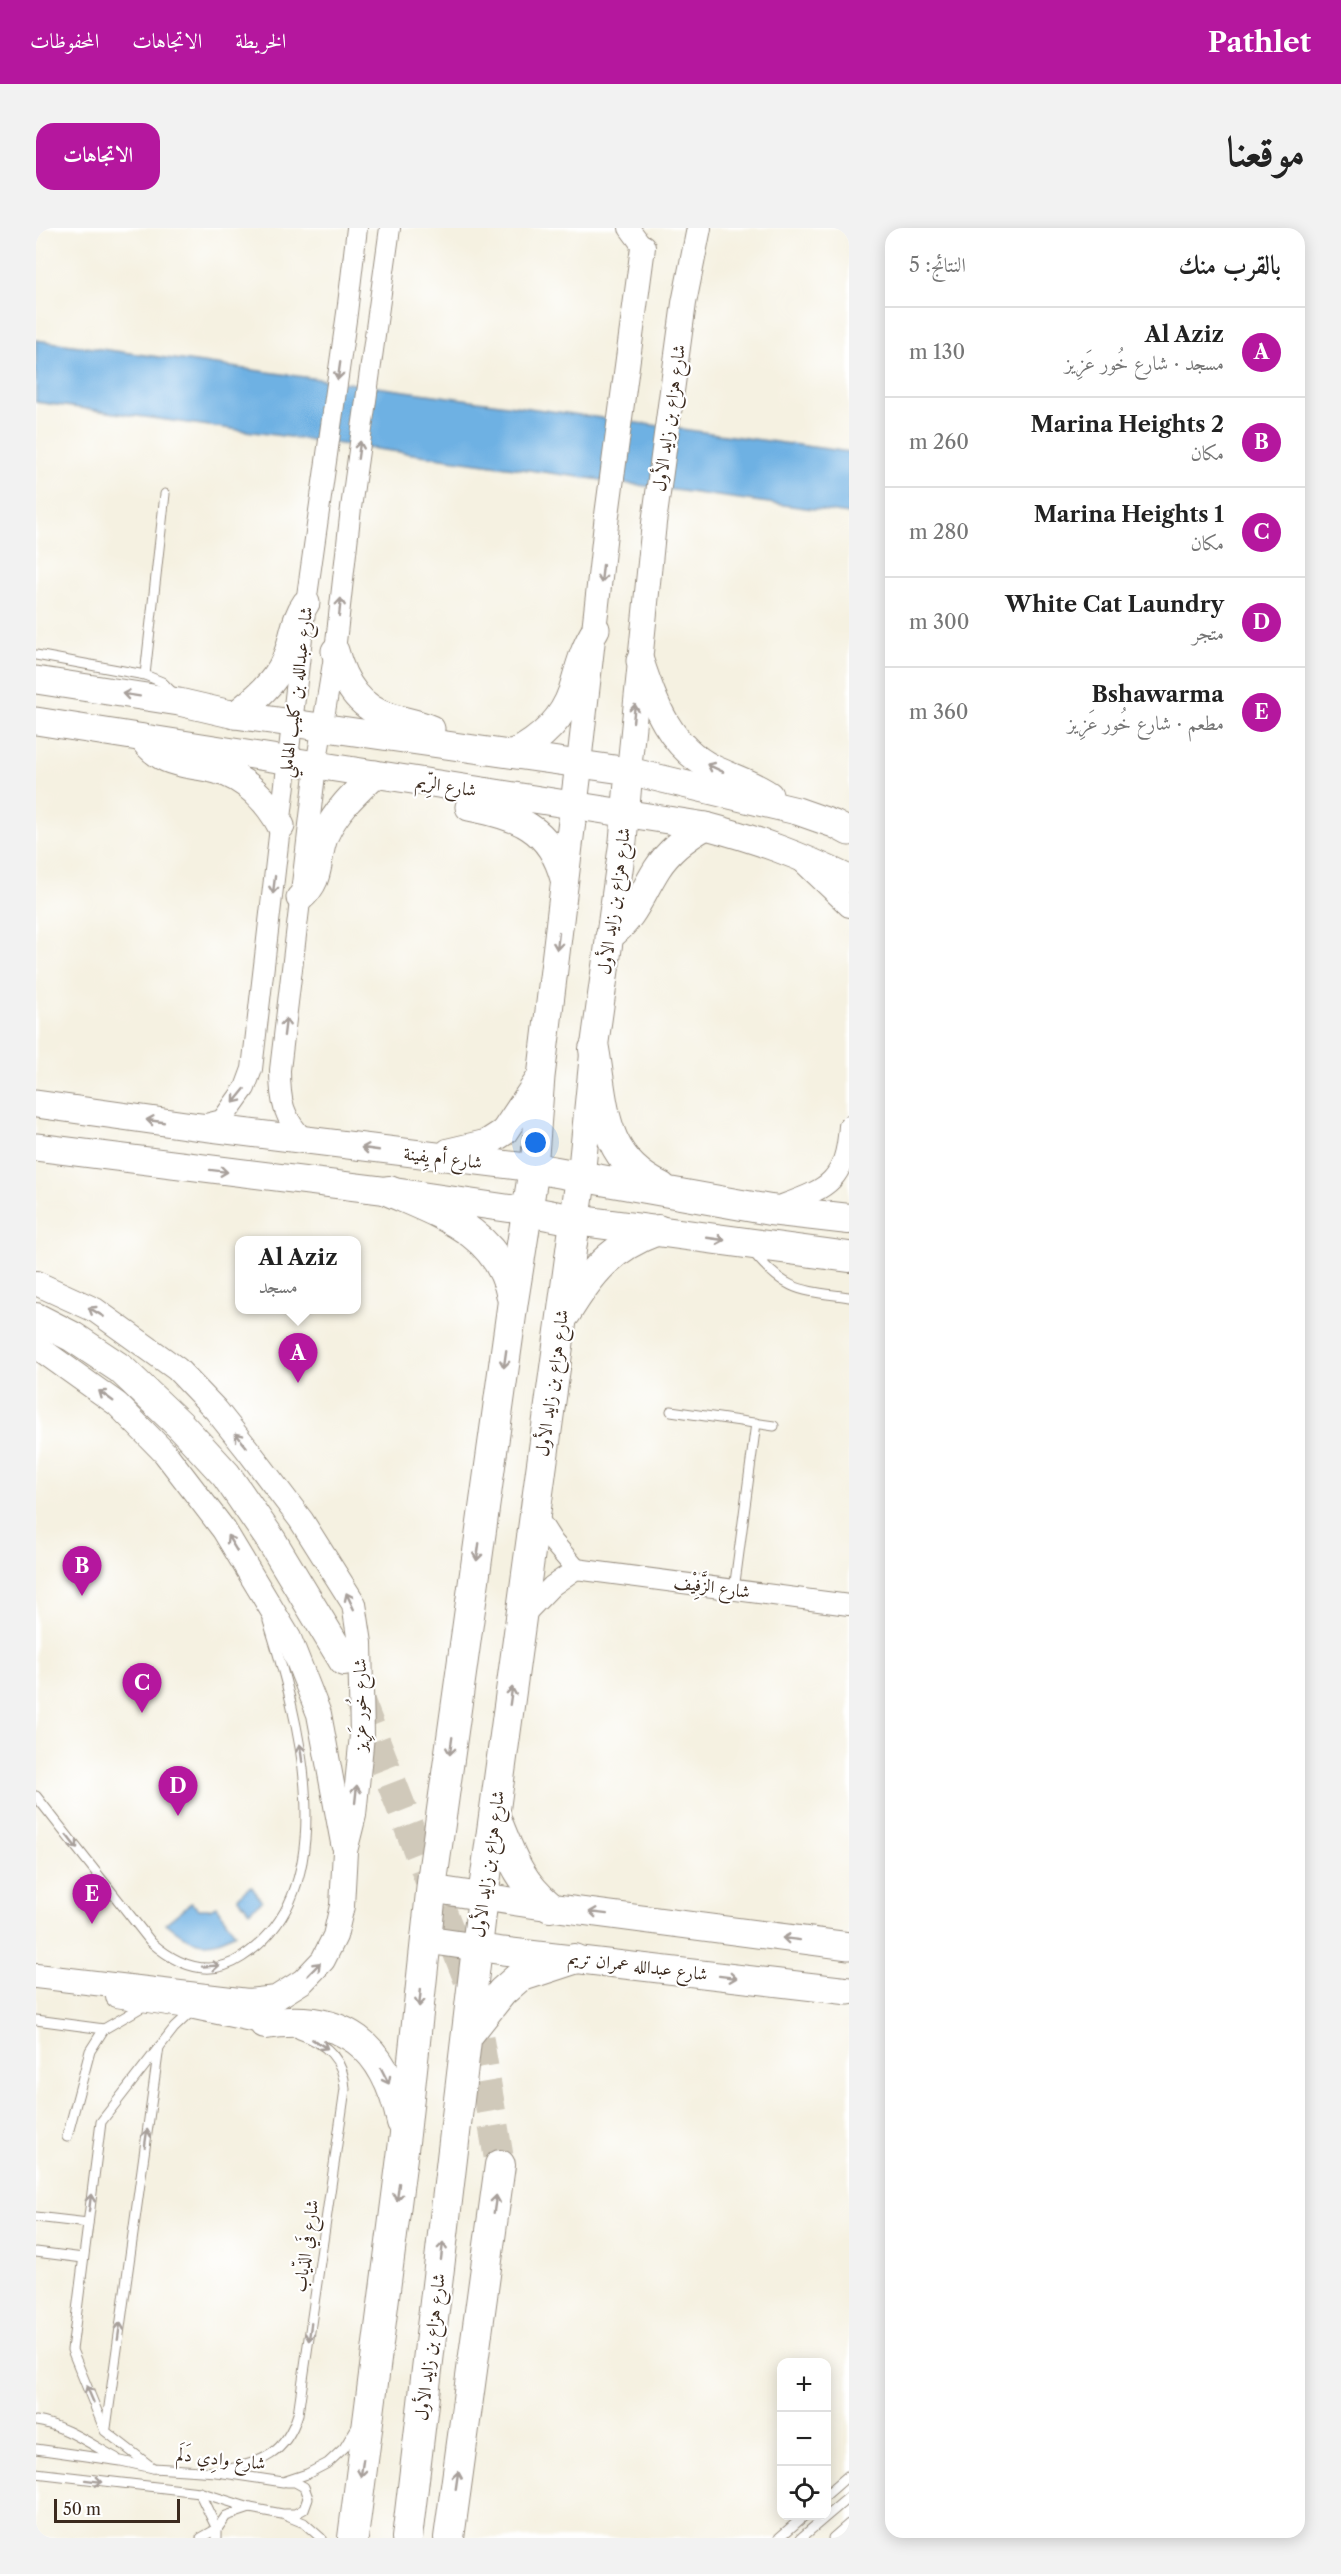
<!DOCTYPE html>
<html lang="ar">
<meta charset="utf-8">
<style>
body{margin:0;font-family:"Libre Caslon Text",Amiri,serif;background:#f2f2f2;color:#222;direction:rtl}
.controls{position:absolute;right:18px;bottom:18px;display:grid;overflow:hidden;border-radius:12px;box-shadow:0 3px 15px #0003}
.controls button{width:54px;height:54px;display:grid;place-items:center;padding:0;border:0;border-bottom:2px solid #e0e0e0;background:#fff;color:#222;font:30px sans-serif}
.scale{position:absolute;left:18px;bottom:15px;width:126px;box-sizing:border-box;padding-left:6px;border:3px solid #3b2a1e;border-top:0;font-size:16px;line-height:21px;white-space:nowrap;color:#3b2a1e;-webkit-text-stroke:4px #fff;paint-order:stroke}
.you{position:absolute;left:500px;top:915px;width:21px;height:21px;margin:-15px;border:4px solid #fff;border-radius:50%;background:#1a73e8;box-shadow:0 0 0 9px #1a73e833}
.badge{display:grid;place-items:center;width:39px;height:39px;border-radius:50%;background:#b5179e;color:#fff;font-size:20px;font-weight:700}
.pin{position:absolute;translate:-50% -50px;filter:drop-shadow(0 2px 3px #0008)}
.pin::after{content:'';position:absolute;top:32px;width:21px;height:18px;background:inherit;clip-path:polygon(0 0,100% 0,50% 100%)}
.popup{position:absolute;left:199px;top:1008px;width:126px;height:78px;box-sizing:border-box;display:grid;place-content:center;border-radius:12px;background:#fff;filter:drop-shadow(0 2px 4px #0005);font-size:20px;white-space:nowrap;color:#767676}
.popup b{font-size:22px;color:#222}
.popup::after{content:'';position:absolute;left:50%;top:100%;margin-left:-12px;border:12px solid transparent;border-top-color:#fff}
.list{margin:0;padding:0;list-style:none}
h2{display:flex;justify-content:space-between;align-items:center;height:78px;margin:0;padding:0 24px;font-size:26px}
h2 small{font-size:20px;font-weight:400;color:#767676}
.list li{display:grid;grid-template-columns:39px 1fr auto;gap:18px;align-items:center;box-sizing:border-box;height:90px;padding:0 24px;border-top:2px solid #e0e0e0}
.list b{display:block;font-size:22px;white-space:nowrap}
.list p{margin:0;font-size:20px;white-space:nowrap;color:#767676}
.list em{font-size:20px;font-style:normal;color:#767676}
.icon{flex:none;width:33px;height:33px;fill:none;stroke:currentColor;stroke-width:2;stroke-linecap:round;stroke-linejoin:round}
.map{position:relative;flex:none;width:813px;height:2310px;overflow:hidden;direction:ltr;border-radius:18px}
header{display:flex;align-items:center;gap:36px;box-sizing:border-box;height:84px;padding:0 30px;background:#b5179e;color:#fff}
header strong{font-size:28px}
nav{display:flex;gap:33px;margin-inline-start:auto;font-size:21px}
.intro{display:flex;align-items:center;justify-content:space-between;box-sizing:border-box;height:144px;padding:0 36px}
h1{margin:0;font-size:42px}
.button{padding:15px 27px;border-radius:18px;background:#b5179e;color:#fff;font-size:21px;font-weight:700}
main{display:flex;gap:36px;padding:0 36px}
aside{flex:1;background:#fff;border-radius:18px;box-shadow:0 3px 15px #0003}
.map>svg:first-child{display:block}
</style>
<header>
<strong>Pathlet</strong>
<nav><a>الخريطة</a><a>الاتجاهات</a><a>المحفوظات</a></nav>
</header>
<div class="intro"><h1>موقعنا</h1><a class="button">الاتجاهات</a></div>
<main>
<aside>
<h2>بالقرب منك<small>النتائج: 5</small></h2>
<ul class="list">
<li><span class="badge">A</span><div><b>Al Aziz</b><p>مسجد · شارع خُور عَزِيز</p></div><em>130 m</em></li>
<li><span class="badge">B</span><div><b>Marina Heights 2</b><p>مكان</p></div><em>260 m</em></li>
<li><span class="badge">C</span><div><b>Marina Heights 1</b><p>مكان</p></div><em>280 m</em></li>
<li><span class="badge">D</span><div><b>White Cat Laundry</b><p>متجر</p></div><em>300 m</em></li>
<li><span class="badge">E</span><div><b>Bshawarma</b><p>مطعم · شارع خُور عَزِيز</p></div><em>360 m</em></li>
</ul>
</aside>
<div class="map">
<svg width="813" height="2310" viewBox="0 0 813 2310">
<rect width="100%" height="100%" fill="#fff"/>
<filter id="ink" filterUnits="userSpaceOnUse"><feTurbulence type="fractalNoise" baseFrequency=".0167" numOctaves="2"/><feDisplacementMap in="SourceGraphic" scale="12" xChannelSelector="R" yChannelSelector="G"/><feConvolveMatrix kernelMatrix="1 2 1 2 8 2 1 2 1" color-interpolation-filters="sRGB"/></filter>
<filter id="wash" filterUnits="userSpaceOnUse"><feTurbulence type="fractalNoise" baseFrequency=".008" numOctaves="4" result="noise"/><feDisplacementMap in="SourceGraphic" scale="24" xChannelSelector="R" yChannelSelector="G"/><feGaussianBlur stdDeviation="1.35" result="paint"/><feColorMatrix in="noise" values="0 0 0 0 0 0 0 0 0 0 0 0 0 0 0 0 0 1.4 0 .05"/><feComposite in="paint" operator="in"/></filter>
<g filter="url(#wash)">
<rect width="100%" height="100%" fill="#f5f1e1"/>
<g fill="#6eb1e3" stroke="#546e80" stroke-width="1.5">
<path d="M 0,112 L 813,224 L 813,286 L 0,174 Z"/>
<path d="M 215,1658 L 226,1673 L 213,1683 L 202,1669 Z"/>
<path d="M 155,1675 L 163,1681 L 174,1681 L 180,1678 L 199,1705 C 170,1723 154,1715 130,1695 Z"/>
</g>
</g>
<g filter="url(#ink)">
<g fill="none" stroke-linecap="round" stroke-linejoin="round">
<path stroke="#d0c9ba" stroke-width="30" stroke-dasharray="30 15" stroke-linecap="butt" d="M 323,1471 L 433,1753 L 464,1937"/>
<defs>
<g id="service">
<path d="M 0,427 L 109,447 L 126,454 L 139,467"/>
<path d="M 109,447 L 129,266"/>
<path d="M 717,1024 C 750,1064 764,1062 813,1069"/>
<path d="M 635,1183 L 738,1198"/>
<path d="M 698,1362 L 720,1195"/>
<path d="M 0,1568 L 115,1714 C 141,1737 173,1751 206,1729 C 311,1662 262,1488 232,1393"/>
<path d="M 0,1792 L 68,1801"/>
<path d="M 31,1909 L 54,1823 L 68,1801 L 111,1776"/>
<path d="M 0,1989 L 52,1995"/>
<path d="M 0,2024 L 47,2030"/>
<path d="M 0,2193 C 28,2197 56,2217 80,2230"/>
<path d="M 70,2200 L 123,1819"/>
<path d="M 0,2221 L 85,2233 L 117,2240 L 181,2244 L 247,2254 L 271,2246 L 292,2235 L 308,2220 L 320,2200"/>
<path d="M 117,2240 L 69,2203 L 36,2122 L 65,1894 L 138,1800 L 157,1782"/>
<path d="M 181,2244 C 222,2234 248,2231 262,2186 L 309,1861 C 308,1831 290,1815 263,1806"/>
<path d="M 0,2245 L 163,2264 L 214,2280 L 246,2286 L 268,2295 L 285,2310"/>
<path d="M 163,2264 L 181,2301 L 181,2310"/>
<path d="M 790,2267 L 813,2247"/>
<path d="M 249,2286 L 259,2286 L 268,2281 L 272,2270 L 268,2259 L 259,2254 L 251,2254"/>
<path d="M 165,2310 L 181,2301 L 190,2288 L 214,2280"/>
<path d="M 743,2310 L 768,2288"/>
<path d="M 765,2310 L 813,2269"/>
<path d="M 797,2310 L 813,2296"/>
</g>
<g id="minor">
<path d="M 593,0 L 607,19"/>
<path d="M 765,633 L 813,679"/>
<path d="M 166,897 L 186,892 L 209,860 L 216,841 L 270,375 L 311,85 L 321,0"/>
<path d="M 269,912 C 247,890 244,873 244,842 L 280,538 L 299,423 L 315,280 L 354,0"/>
<path d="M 741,979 C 791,960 809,956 813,898"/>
<path d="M 498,1284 L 517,1314 L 540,1341"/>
<path d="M 486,1389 L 516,1358 L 540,1341 L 813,1377"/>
<path d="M 80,1769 L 158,1781 L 229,1796"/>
</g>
<g id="tertiary">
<path d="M 543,535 L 571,287 L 607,19"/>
<path d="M 593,543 L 618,295 L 648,75 L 663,0"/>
<path d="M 0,1055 L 59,1082 L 141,1141 L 180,1182 L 211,1221 L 265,1292 L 318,1376 L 324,1415 L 326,1507 L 318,1587 L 309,1623 L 306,1678 L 299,1708 L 287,1732 L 267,1753 L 240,1770 L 212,1773 L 0,1748"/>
<path d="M 0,1118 L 81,1176 L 129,1225 L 188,1302 L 253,1410 L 283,1486 L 307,1615"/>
</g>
<g id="secondary">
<path d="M 299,423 C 307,453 322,480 354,489 C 368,493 382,495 395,501"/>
<path d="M 604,433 C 619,477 633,519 678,541 C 697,550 715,555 733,567"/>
<path d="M 0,452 L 143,474 L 199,487 L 593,543 L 761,583 L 798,596 L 813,604"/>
<path d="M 199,487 C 218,472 240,454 249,432 C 258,412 257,393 270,375"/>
<path d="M 0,493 L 670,598 C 723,612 763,627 813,651"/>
<path d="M 106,510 C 128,539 149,534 180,542 C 209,549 232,573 245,598"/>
<path d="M 477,526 C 504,512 526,493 536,463 C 543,440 547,421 560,401"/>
<path d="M 433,579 C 481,589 514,598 528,651"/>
<path d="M 264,670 C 287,651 279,631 289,607 C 300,582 320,564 339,546"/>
<path d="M 573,709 C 599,689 604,668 621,641 C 633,622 650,609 670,598"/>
<path d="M 0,876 L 157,898 L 498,940 L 505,849 L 543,535"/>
<path d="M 0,919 L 353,963 L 491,983"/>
<path d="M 413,924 L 451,915 L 468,904 L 504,850"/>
<path d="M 545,949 L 558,821 L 587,613 L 593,543"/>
<path d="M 396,1661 L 514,1679 L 813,1718"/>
<path d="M 391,1712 L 467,1723 L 813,1763"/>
</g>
<g id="primary">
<path d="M 558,821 C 568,878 565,931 625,959"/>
<path d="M 353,963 C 405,986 464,1005 476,1069"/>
<path d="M 491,983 L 539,992 L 813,1029"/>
<path d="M 530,1085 C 555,1044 575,1019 622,1002"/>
<path d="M 0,1090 L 37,1109 L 85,1141 L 144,1197 L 190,1247 L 235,1312 L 308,1433"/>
<path d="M 459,1589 C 475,1627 481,1651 514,1679"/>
<path d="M 229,1796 C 308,1784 349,1817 366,1894"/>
<path d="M 431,1808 L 466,1764 L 483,1749 L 538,1731"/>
<path d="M 317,2310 L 369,1906 L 397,1646 L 477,1073 L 498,940 L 734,982 L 813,991"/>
<path d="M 371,2310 L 447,1669 L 545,949"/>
<path d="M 413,2310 L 464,1937"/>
</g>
</defs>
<use href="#service" stroke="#988e80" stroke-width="11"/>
<use href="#minor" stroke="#988e80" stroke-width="22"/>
<use href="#tertiary" stroke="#988e80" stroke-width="26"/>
<use href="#secondary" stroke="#988e80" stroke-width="29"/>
<use href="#primary" stroke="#988e80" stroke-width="32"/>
<use href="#service" stroke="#fff" stroke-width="9"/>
<use href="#minor" stroke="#fff" stroke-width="20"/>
<use href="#tertiary" stroke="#fff" stroke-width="24"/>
<use href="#secondary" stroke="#fff" stroke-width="27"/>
<use href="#primary" stroke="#fff" stroke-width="30"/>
</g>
<defs><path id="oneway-shaft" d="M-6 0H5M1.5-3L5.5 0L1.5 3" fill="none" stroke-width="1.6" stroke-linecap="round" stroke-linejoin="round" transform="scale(1.5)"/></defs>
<g stroke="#a79f9a">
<use href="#oneway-shaft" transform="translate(303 143) rotate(98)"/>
<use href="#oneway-shaft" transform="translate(323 222) rotate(-82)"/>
<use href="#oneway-shaft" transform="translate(566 346) rotate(96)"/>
<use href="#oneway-shaft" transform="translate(304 379) rotate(-84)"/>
<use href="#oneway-shaft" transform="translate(95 467) rotate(-171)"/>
<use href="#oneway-shaft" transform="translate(598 485) rotate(-84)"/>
<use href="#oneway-shaft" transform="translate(679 540) rotate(-155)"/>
<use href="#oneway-shaft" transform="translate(238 657) rotate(97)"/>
<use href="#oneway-shaft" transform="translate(522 713) rotate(97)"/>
<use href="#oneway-shaft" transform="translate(249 799) rotate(-83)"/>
<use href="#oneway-shaft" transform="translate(203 868) rotate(129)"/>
<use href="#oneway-shaft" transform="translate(119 893) rotate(-172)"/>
<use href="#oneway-shaft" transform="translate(334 921) rotate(-172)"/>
<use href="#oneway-shaft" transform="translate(183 943) rotate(7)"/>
<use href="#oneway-shaft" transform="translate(680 1011) rotate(8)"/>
<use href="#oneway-shaft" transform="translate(60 1084) rotate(-149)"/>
<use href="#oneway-shaft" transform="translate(469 1131) rotate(98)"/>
<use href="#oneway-shaft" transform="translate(70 1168) rotate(-144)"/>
<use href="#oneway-shaft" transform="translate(205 1212) rotate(-129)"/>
<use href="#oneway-shaft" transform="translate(196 1315) rotate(-121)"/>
<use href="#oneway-shaft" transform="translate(442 1324) rotate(98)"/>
<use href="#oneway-shaft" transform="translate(314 1373) rotate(-115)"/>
<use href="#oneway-shaft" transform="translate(475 1468) rotate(-82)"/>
<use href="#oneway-shaft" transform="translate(415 1518) rotate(98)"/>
<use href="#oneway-shaft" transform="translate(265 1525) rotate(-98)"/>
<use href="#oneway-shaft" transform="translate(320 1566) rotate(-84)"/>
<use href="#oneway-shaft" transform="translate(36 1614) rotate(52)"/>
<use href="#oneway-shaft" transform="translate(562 1685) rotate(-173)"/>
<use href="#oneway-shaft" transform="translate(755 1711) rotate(-173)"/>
<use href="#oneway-shaft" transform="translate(175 1738) rotate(-4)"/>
<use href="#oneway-shaft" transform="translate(278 1741) rotate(-46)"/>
<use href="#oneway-shaft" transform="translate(692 1749) rotate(7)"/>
<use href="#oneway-shaft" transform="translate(384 1770) rotate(96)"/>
<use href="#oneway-shaft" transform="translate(284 1816) rotate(31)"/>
<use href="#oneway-shaft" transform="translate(349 1848) rotate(63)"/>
<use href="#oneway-shaft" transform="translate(110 1910) rotate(-82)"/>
<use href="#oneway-shaft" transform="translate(362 1964) rotate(97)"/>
<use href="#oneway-shaft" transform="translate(54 1975) rotate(-83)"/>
<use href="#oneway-shaft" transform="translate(459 1976) rotate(-82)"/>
<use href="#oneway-shaft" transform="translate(406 2023) rotate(-83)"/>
<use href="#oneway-shaft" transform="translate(83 2103) rotate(-82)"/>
<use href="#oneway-shaft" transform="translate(274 2104) rotate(98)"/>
<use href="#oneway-shaft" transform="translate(54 2166) rotate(-113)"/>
<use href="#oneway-shaft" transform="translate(326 2240) rotate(98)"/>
<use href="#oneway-shaft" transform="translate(421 2252) rotate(-82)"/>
<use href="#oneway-shaft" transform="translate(58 2253) rotate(7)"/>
</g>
</g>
<g text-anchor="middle" stroke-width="4.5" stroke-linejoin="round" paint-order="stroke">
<g font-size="18" fill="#3b2a1e" stroke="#fff">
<text transform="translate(633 190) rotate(-82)" y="6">شارع هزاع بن زايد الأول</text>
<text transform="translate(260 464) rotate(-83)" y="6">شارع عبدالله بن كليب الهاملي</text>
<text transform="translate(410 558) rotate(9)" y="6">شارع الرِّيم</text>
<text transform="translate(578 673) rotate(-82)" y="6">شارع هزاع بن زايد الأول</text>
<text transform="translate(407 930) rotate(7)" y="6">شارع أم يِفينة</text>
<text transform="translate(516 1155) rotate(-82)" y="6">شارع هزاع بن زايد الأول</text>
<text transform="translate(676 1359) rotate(8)" y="6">شارع الزَّفِيْف</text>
<text transform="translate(324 1477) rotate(-90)" y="6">شارع خُور عَزِيز</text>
<text transform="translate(452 1636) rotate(-82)" y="6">شارع هزاع بن زايد الأول</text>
<text transform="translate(602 1738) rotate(7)" y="6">شارع عبدالله عمران تريم</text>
<text transform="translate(270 2018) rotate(-82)" y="6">شارع فَي الذّياب</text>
<text transform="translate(394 2119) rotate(-83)" y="6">شارع هزاع بن زايد الأول</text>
<text transform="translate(185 2231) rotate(6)" y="6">شارع وادِي دَلَم</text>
</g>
</g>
</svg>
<div class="controls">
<button>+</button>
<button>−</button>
<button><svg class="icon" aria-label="locate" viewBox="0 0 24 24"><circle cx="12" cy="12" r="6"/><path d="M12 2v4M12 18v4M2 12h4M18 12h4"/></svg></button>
</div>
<div class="scale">50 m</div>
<div class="you"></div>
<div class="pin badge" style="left:262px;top:1155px">A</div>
<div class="popup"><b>Al Aziz</b>مسجد</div>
<div class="pin badge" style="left:46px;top:1368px">B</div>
<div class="pin badge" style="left:106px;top:1485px">C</div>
<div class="pin badge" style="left:142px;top:1588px">D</div>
<div class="pin badge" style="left:56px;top:1696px">E</div>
</div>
</main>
